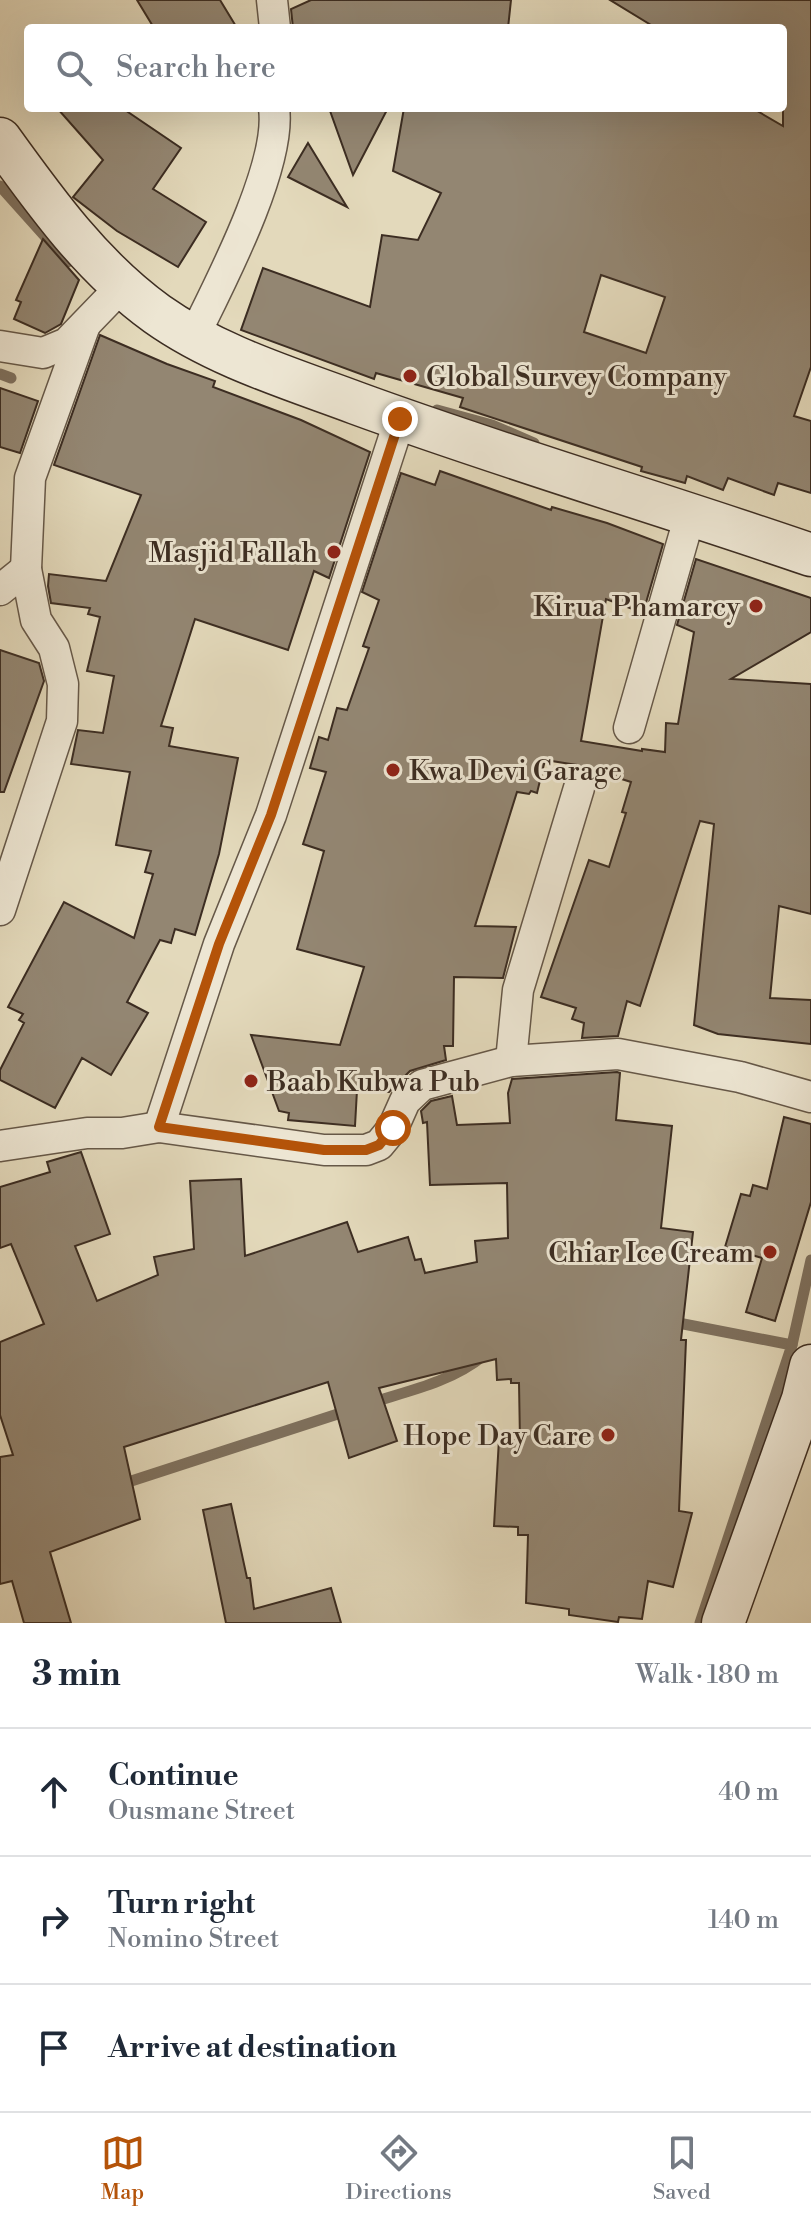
<!DOCTYPE html>
<meta charset="utf-8">
<style>
body{margin:0;font-family:"Libre Bodoni",serif;background:#f6f6f7;color:#1f2937}
.stop{position:absolute;width:24px;height:24px;margin:-18px;border:6px solid #b45309;border-radius:50%;background:#fff}
.stop.end{background:#b45309;border-color:#fff;box-shadow:0 2px 8px #0008}
.list{margin:0;padding:0;list-style:none}
h2{display:flex;justify-content:space-between;align-items:center;height:104px;margin:0;padding:0 32px;font-size:34px}
h2 small{font-size:26px;font-weight:400;color:#747a83}
.list li{display:grid;grid-template-columns:52px 1fr auto;gap:24px;align-items:center;box-sizing:border-box;height:128px;padding:0 32px;border-top:2px solid #e0e1e3}
.list b{display:block;font-size:30px;white-space:nowrap}
.list p{margin:0;font-size:26px;white-space:nowrap;color:#747a83}
.list em{font-size:26px;font-style:normal;color:#747a83}
.icon{flex:none;width:44px;height:44px;fill:none;stroke:currentColor;stroke-width:2;stroke-linecap:round;stroke-linejoin:round}
.map{position:relative;flex:none;width:811px;height:1623px;overflow:hidden}
.search{position:absolute;background:#fff;box-shadow:0 8px 32px #0002;left:24px;right:24px;top:24px;height:88px;display:flex;align-items:center;gap:20px;box-sizing:border-box;padding:0 28px;border-radius:8px;color:#747a83;font-size:30px}
.sheet{height:488px;background:#fff}
nav{display:flex;justify-content:space-around;align-items:center;box-sizing:border-box;height:112px;border-top:2px solid #e0e1e3;background:#fff;font-size:22px;color:#747a83}
nav a{display:grid;justify-items:center;gap:4px}
nav .on{color:#b45309}
.map>svg:first-child{display:block}
</style>
<div class="map">
<svg width="811" height="1623" viewBox="0 0 811 1623">
<rect width="100%" height="100%" fill="#e3d9bb"/>
<filter id="stains"><feTurbulence type="fractalNoise" baseFrequency=".0025" numOctaves="4"/><feColorMatrix values="0 0 0 0 .2 0 0 0 0 .09 0 0 0 0 .02 0 0 0 .5 -.17"/></filter>
<radialGradient id="worn" r=".72"><stop offset=".6" stop-color="#630" stop-opacity="0"/><stop offset="1" stop-color="#630" stop-opacity=".3"/></radialGradient>
<g fill="none" stroke-linecap="round" stroke-linejoin="round">
<g stroke="#7e715f" stroke-width="11">
<path d="M 0,186 L 68,262"/>
<path d="M 0,374 L 11,378"/>
<path d="M 437,410 L 492,425 L 534,443"/>
<path d="M 668,1321 L 792,1345 L 700,1623"/>
<path d="M 792,1345 L 811,1260"/>
<path d="M 370,1403 C 408,1391 451,1382 483,1356"/>
<path d="M 119,1485 L 350,1410"/>
</g>
</g>
<g fill="#938672" stroke="#3c2d22" stroke-width="2" fill-rule="evenodd">
<path d="M 137,0 L 220,0 L 237,28 L 154,28 Z"/>
<path d="M 311,0 L 511,0 L 508,28 L 293,28 L 291,9 Z"/>
<path d="M 610,0 L 811,0 L 811,367 L 794,416 L 811,421 L 811,493 L 778,483 L 774,495 L 728,478 L 723,490 L 687,476 L 685,483 L 641,471 L 642,467 L 460,407 L 463,398 L 376,373 L 374,379 L 241,330 L 263,268 L 370,307 L 382,235 L 418,240 L 441,193 L 393,171 L 404,108 L 752,108 L 783,126 L 783,28 L 656,28 ZM 601,275 L 665,297 L 646,353 L 584,332 Z"/>
<path d="M 57,108 L 122,108 L 181,148 L 153,189 L 206,222 L 178,267 L 117,231 L 73,197 L 103,160 Z"/>
<path d="M 329,108 L 388,108 L 353,175 Z"/>
<path d="M 308,143 L 347,207 L 288,177 Z"/>
<path d="M 43,239 L 79,280 L 61,324 L 45,333 L 14,319 L 21,302 L 16,300 Z"/>
<path d="M 100,335 L 167,364 L 215,381 L 213,387 L 301,420 L 370,452 L 329,578 L 314,571 L 288,650 L 195,619 L 161,726 L 173,728 L 169,746 L 238,758 L 219,854 L 195,935 L 175,929 L 171,943 L 160,940 L 127,1002 L 148,1013 L 111,1075 L 82,1058 L 55,1108 L 0,1080 L 0,1070 L 24,1023 L 19,1020 L 23,1014 L 8,1007 L 64,902 L 134,938 L 153,874 L 145,872 L 151,851 L 116,845 L 130,772 L 71,764 L 78,730 L 103,733 L 114,676 L 87,671 L 100,617 L 88,614 L 90,608 L 51,603 L 48,586 L 49,574 L 106,581 L 141,495 L 54,465 Z"/>
<path d="M 0,388 L 38,401 L 20,453 L 0,447 Z"/>
<path d="M 440,471 L 551,510 L 552,507 L 607,523 L 663,544 L 643,613 L 606,599 L 581,741 L 642,751 L 642,749 L 665,752 L 666,723 L 678,724 L 694,632 L 677,625 L 696,559 L 811,598 L 811,632 L 731,679 L 811,684 L 811,914 L 779,906 L 770,998 L 811,1000 L 811,1044 L 718,1034 L 694,1025 L 714,824 L 700,821 L 640,1006 L 627,1001 L 618,1036 L 582,1038 L 584,1023 L 572,1019 L 576,1008 L 541,997 L 589,860 L 609,867 L 626,813 L 622,812 L 631,782 L 577,765 L 545,760 L 537,793 L 531,791 L 529,794 L 517,792 L 475,926 L 516,927 L 503,978 L 454,977 L 453,1046 L 444,1046 L 446,1060 L 410,1071 L 389,1092 L 357,1090 L 355,1126 L 288,1120 L 289,1113 L 279,1111 L 251,1035 L 340,1045 L 364,967 L 297,949 L 324,851 L 303,844 L 326,772 L 310,768 L 319,737 L 328,740 L 337,708 L 347,710 L 369,648 L 363,646 L 379,600 L 362,592 L 401,473 L 435,485 Z"/>
<path d="M 0,650 L 39,663 L 44,681 L 4,792 L 0,792 Z"/>
<path d="M 617,1072 L 620,1073 L 616,1120 L 672,1126 L 661,1228 L 693,1232 L 681,1340 L 686,1340 L 679,1511 L 692,1513 L 673,1587 L 648,1581 L 642,1619 L 619,1617 L 618,1622 L 569,1615 L 569,1609 L 526,1603 L 528,1535 L 518,1535 L 518,1527 L 494,1526 L 499,1439 L 520,1441 L 519,1383 L 511,1383 L 511,1379 L 497,1380 L 496,1359 L 379,1388 L 397,1441 L 349,1458 L 328,1382 L 124,1447 L 140,1519 L 50,1552 L 71,1623 L 24,1623 L 12,1581 L 0,1584 L 0,1457 L 13,1455 L 0,1415 L 0,1342 L 44,1324 L 11,1244 L 0,1248 L 0,1187 L 50,1172 L 47,1162 L 81,1152 L 110,1234 L 75,1246 L 97,1301 L 158,1275 L 154,1257 L 194,1249 L 190,1181 L 241,1179 L 245,1256 L 347,1222 L 358,1252 L 408,1237 L 415,1260 L 421,1259 L 425,1273 L 477,1262 L 475,1241 L 508,1238 L 507,1183 L 430,1185 L 427,1122 L 423,1123 L 421,1111 L 431,1101 L 452,1096 L 457,1125 L 510,1123 L 508,1093 L 512,1079 Z"/>
<path d="M 784,1117 L 811,1124 L 811,1202 L 775,1321 L 746,1312 L 762,1258 L 725,1247 L 741,1194 L 750,1196 L 753,1185 L 767,1189 Z"/>
<path d="M 231,1504 L 247,1578 L 250,1578 L 254,1609 L 331,1588 L 341,1623 L 226,1623 L 203,1510 Z"/>
</g>
<g fill="none" stroke-linecap="round" stroke-linejoin="round">
<defs>
<g id="street">
<path d="M 272,0 L 275,28"/>
<path d="M 194,336 C 220,283 282,165 274,108"/>
<path d="M 0,346 L 43,353 L 67,343 L 122,286"/>
<path d="M 0,590 L 26,569"/>
<path d="M 629,728 L 690,515"/>
<path d="M 0,910 L 62,721 L 63,684 L 54,648 L 36,620 L 26,569 L 30,478 L 85,325"/>
<path d="M 511,1061 L 518,990 L 579,788"/>
<path d="M 159,1127 L 219,944 L 271,815 L 400,419"/>
<path d="M 0,1146 L 87,1133 L 122,1133 L 159,1127 L 324,1150 L 366,1150 L 379,1145 L 393,1128 L 405,1101 L 422,1085 L 511,1061 L 618,1054 L 740,1077 L 811,1097"/>
</g>
<g id="secondary">
<path d="M 0,139 C 46,203 92,267 157,314 C 216,356 289,378 356,403 C 506,458 660,503 811,555"/>
<path d="M 723,1623 L 803,1399 L 811,1366"/>
</g>
</defs>
<use href="#street" stroke="#665848" stroke-width="33"/>
<use href="#secondary" stroke="#3c2d22" stroke-width="45"/>
<use href="#street" stroke="#ede6d3" stroke-width="30"/>
<use href="#secondary" stroke="#ede6d3" stroke-width="42"/>
</g>
<g fill="none" stroke-linecap="round" stroke-linejoin="round">
<path stroke="#b45309" stroke-width="10" d="M 393,1128 L 379,1145 L 366,1150 L 324,1150 L 159,1127 L 219,944 L 271,815 L 400,419"/>
</g>
<g fill="#8f2418" stroke="#ede6d3" stroke-width="3">
<circle cx="410" cy="376" r="8"/>
<circle cx="334" cy="552" r="8"/>
<circle cx="756" cy="606" r="8"/>
<circle cx="393" cy="770" r="8"/>
<circle cx="251" cy="1081" r="8"/>
<circle cx="770" cy="1252" r="8"/>
<circle cx="608" cy="1435" r="8"/>
</g>
<g text-anchor="middle" stroke-width="6" stroke-linejoin="round" paint-order="stroke">
<g font-size="28" fill="#3c2d22" stroke="#ede6d3" text-anchor="end">
<text x="426" y="386" text-anchor="start">Global Survey Company</text>
<text x="318" y="562">Masjid Fallah</text>
<text x="740" y="616">Kirua Phamarcy</text>
<text x="409" y="780" text-anchor="start">Kwa Devi Garage</text>
<text x="267" y="1091" text-anchor="start">Baab Kubwa Pub</text>
<text x="754" y="1262">Chiar Ice Cream</text>
<text x="592" y="1445">Hope Day Care</text>
</g>
</g>
<rect width="100%" height="100%" filter="url(#stains)"/>
<rect width="100%" height="100%" fill="url(#worn)"/>
</svg>
<div class="stop" style="left:393px;top:1128px"></div>
<div class="stop end" style="left:400px;top:419px"></div>
<div class="search"><svg class="icon" aria-label="search" viewBox="0 0 24 24"><circle cx="10" cy="10" r="6"/><path d="M15 15l6 6"/></svg>Search here</div>
</div>
<section class="sheet">
<h2>3 min<small>Walk · 180 m</small></h2>
<ul class="list">
<li><svg class="icon" aria-label="ahead" viewBox="0 0 24 24"><path d="M12 20V5M6 11l6-6 6 6"/></svg><div><b>Continue</b><p>Ousmane Street</p></div><em>40 m</em></li>
<li><svg class="icon" aria-label="right" viewBox="0 0 24 24"><path d="M7 20v-9h11M14 6l5 5-5 5"/></svg><div><b>Turn right</b><p>Nomino Street</p></div><em>140 m</em></li>
<li><svg class="icon" aria-label="arrive" viewBox="0 0 24 24"><path d="M6 21V4h12l-3 4 3 4H6"/></svg><div><b>Arrive at destination</b></div></li>
</ul>
</section>
<nav>
<a class="on"><svg class="icon" aria-label="map" viewBox="0 0 24 24"><path d="M3 6l6-2 6 2 6-2v14l-6 2-6-2-6 2zM9 4v14M15 6v14"/></svg>Map</a>
<a><svg class="icon" aria-label="directions" viewBox="0 0 24 24"><path d="M12 3l9 9-9 9-9-9zM9 14v-3h6M13 9l2 2-2 2"/></svg>Directions</a>
<a><svg class="icon" aria-label="saved" viewBox="0 0 24 24"><path d="M7 4h10v16l-5-4-5 4z"/></svg>Saved</a>
</nav>
